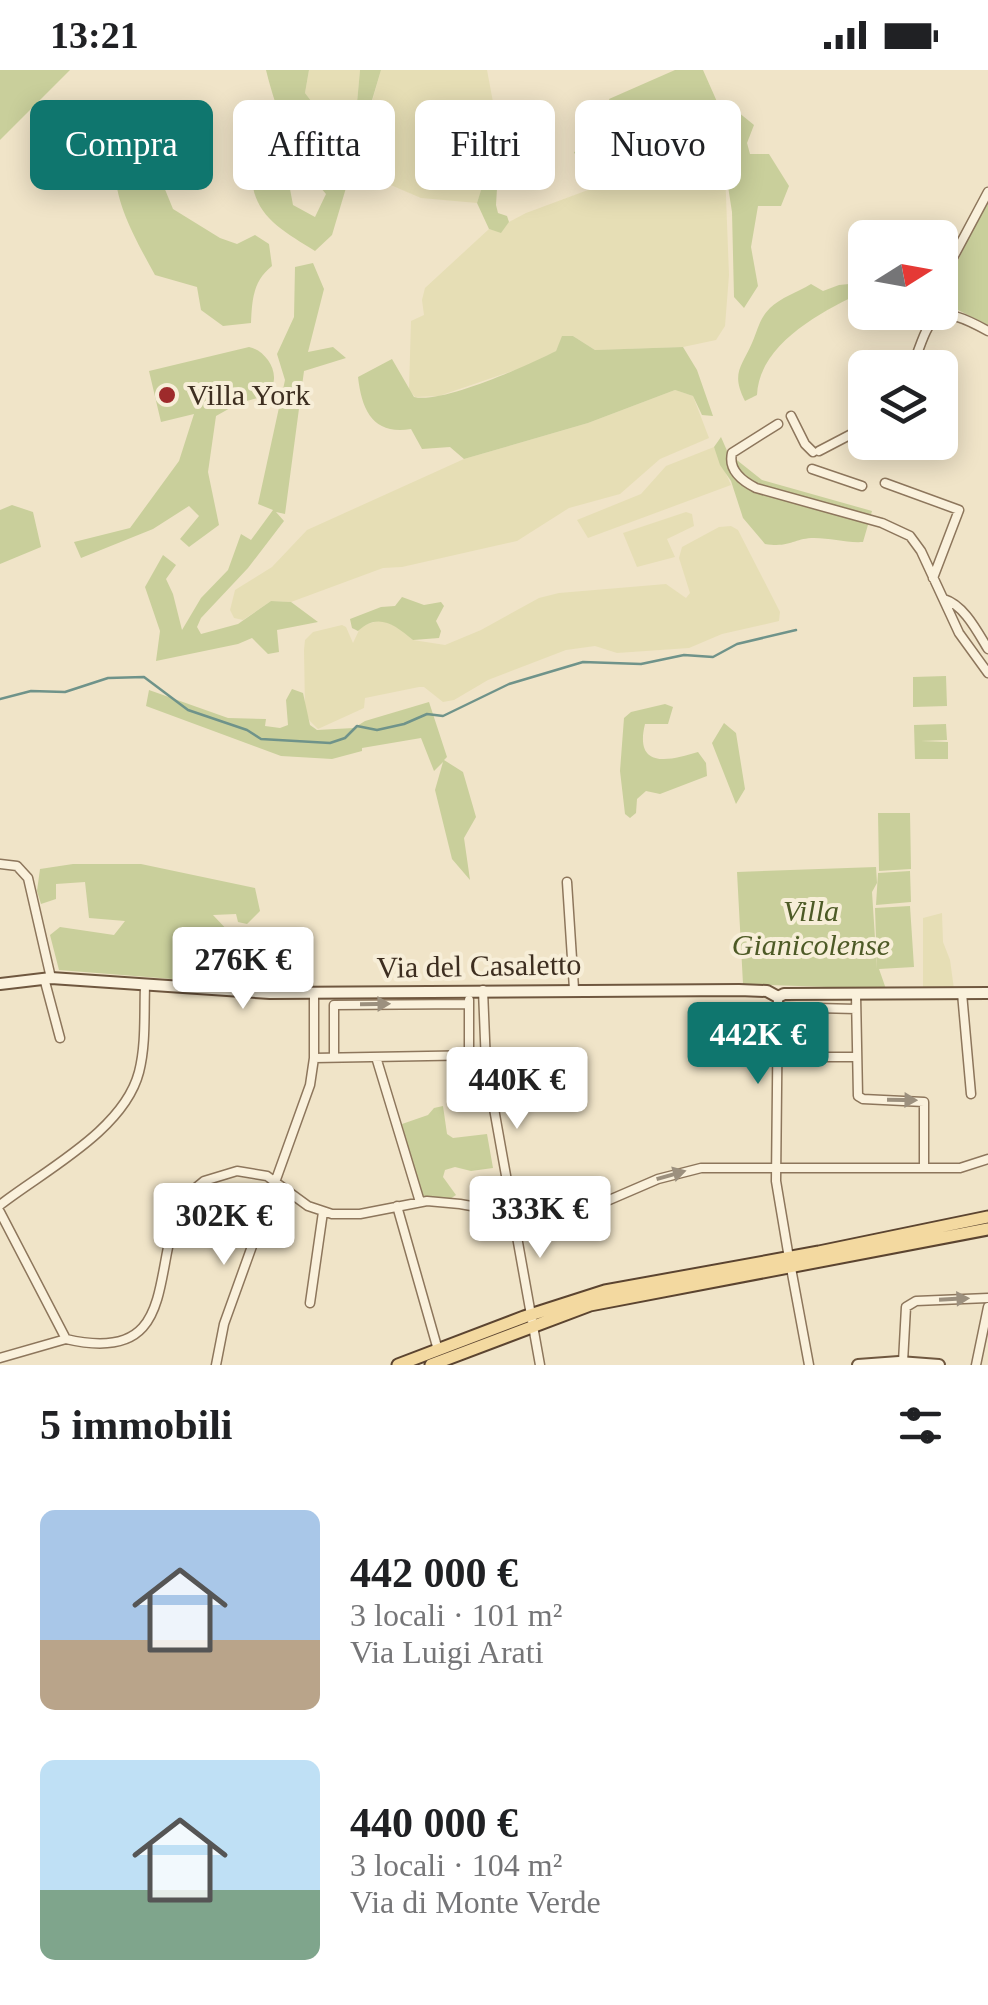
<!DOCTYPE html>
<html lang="it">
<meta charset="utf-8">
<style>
body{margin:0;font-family:Georgia,serif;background:#f2f2f2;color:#202124;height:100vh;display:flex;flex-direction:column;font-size:38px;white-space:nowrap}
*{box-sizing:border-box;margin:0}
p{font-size:32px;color:#757577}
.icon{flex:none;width:55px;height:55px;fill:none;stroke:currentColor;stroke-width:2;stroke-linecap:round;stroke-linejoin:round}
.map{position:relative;height:1295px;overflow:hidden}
.sheet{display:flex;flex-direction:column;background:#fff;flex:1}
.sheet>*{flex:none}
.banner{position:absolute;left:30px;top:30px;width:930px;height:90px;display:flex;gap:20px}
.needle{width:65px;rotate:79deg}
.buttons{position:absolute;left:848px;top:150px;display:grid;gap:20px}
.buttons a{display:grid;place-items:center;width:110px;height:110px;border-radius:15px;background:#fff;box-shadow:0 5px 25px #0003;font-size:50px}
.price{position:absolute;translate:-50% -85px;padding:0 22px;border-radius:10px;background:#fff;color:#222;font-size:32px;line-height:65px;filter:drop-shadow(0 2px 5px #0008)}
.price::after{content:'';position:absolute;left:50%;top:60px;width:30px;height:22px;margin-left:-15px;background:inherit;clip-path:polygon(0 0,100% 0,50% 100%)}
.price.selected{background:#0f766e;color:#fff}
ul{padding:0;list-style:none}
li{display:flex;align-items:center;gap:30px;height:250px;padding:0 40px}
li span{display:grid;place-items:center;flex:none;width:280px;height:200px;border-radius:15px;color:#555}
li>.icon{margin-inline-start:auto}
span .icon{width:120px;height:120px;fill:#fffc;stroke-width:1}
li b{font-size:42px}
h2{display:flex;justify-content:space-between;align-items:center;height:120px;padding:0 40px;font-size:42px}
.chip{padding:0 35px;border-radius:15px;background:#fff;box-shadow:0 5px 25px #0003;font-size:35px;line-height:90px}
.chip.selected{background:#0f766e;color:#fff}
.status{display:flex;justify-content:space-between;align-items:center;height:70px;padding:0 50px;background:#fff;direction:ltr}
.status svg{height:28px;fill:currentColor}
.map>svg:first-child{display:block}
.farmland{fill:#e6deb5}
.green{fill:#c9cf9b}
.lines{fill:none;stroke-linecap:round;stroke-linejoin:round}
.stream{stroke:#6f938a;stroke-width:2.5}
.street-casing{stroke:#8d765c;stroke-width:11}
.secondary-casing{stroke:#6f573f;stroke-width:14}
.primary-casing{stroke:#5b4430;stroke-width:15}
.street{stroke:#faf1dc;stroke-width:8}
.secondary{stroke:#faf1dc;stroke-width:10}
.primary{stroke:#f3d9a0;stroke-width:11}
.oneway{fill:#9c907e}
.poi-dot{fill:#9e2a2b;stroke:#f7eed8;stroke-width:4}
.labels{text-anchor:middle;stroke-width:8;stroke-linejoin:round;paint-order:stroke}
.poi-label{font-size:30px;fill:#3d2e20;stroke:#f7eed8;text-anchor:start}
.park-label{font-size:30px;font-style:italic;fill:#4d5a26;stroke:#f7eed8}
.street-label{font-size:30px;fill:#3d2e20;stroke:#f7eed8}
</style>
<div class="status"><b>13:21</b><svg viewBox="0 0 49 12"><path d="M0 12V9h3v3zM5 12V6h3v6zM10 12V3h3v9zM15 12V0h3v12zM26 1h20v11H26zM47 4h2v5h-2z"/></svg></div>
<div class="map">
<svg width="988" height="1295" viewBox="0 0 988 1295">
<rect width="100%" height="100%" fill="#f0e4c8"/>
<path class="farmland" d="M309,0H360L357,33L347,63L334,61L305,23Z
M381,0H487L493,32L486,105L477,133L421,128L379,110L351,106Z
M704,65L719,67L724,74L729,205L725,256L716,270L683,277L595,280L573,266H563L556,281L524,297L439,326L415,327L409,320L411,251L424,245L422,230L425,218L489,159L501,162L509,152L526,143L615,110Z
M675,320L693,326L709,368L660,389L620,424L569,438L517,471L402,497L383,498L291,532L271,531L243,550L234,548L230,540L235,520L272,497L307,460L464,389L588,353Z
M714,377L731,415L588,468L577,450L641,424L666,396Z
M686,442L692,444L694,456L667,469L675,487L637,497L623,463Z
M731,456L738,460L780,542L779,551L722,564L689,578L617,583L595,576L566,580L488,610L454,630L443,632L424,617H419L365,628L364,638L318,659L309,650L305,638L304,580L305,570L313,562L342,555L346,557L353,573L361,556L381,550L402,559L413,570L445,575L481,560L539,528L559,523L666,514L686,528L690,523L679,488L682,477L719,457Z
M942,843L943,872L950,890L954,919L923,918V848Z"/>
<path class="green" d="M0,0H70L0,70Z
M266,0H309L305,23L334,61L346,63L357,33L360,0H381L332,165L315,181C283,161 251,145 252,103H287L293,135L315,147L326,124C295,89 277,45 266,0Z
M675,0H703L722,43L632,83L609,29Z
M142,30L164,73V117L173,139L220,168L237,174L255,165L269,174L272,196C253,211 252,230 251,253L223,256L201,240L197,217L155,205C122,145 91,91 142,30Z
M492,39L498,42L501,52L496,135L498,143L507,146L509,152L501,163L489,159L477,133L486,104Z
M738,42L754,55L747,73L750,84H769L789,116L781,136H758L751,177L758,216L744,238L734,227L732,142L727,110L740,103L727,46Z
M621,63L633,90L586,109L574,82Z
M988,129V255L940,231V227Z
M313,193L324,219L308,282L333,277L346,288L304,301L285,444L276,442L284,451L248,498L201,548L197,557L201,564L238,554L271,531L291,532L318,552L277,560L279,582L268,584L252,568L238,574L156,591L160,561L145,517L163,485L176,495L166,509L173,524L182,560L201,528L228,500L241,464L251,470L273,440L258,434L285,310L277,284L294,247L295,197Z
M859,213L863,222C822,241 759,274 757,325L745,331C731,303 741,298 752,273C758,260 759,249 770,238C780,228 798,222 811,214L823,221L839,215Z
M562,266H573L595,280L683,277L697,300L713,346L702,345L693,326L675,320L588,353L464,389L450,377L422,379L411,359C374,365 362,342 358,307L392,289L414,327C443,334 528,295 556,281Z
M249,277C269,281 286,312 263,326C254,330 240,332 231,334L232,337L216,346L208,402L219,455L189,477L180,469L199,446L189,436L153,459L81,488L74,472L130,458L179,391L194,344L161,352L149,301Z
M721,367L728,383L762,410L872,441L863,472C846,473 831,468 814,468C794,468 791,478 765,474L743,448L731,411L720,395L714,377Z
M12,435L33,442L41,477L0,494V440Z
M402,527L424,535L441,532L444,536L436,551L441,561L439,568L413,570C395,555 378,542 358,561L352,558L350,549L381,537L395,536Z
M946,606L947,636L913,637V607Z
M292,619L303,623L310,655L317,660L354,658L365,651L429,632L447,687L444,690L463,702L476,747L464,768L470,810L452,789L435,720L443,692L434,701L421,668L362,678V681L332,689L281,686L146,636L149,620L228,648L266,649L265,656L280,658L288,655L286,630Z
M665,634L673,637L668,654H645C634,699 669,691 698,682L706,693L707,706L660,724L646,721L637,729L636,743L630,748L625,744L620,701L624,648L631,642Z
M724,653L736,663L745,719L736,734L712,673Z
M946,654L947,670L921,671L948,672V689H915L914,655Z
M878,743H910L911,799L879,801Z
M73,794H141L255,818L260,841L247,854L238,852L236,844L213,845L231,864L232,876L252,881L248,887L225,886L223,905L210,912L59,900L50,865L60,857L114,865L125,851L89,848L85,812L56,814V829L41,834L37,821L40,799Z
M876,797L877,813L872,822L877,899L875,838L910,836L914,897L879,899L886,919L743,914L737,802Z
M910,801L911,832L876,835L878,803Z
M443,1036L447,1064L453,1068L487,1064L493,1098L471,1101L455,1097L445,1100L443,1107L456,1125L450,1129L423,1127L420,1123L402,1054L428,1045L434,1038Z"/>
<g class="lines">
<path class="stream" d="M0,629L31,621L65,622L108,608L144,607L188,640L247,660L261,669L330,673L345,668L357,656L377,660L404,654L427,644L443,646L509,614L583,592L641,594L684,585L713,587L737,574L796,560"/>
<defs>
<path id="street" d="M940,212L988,122
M883,298L893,293L908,298
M912,298C931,245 932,230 988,261
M858,312L865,308
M791,346L805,374L813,382
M778,354L732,383C728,400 742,411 756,418L882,453L910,466L921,481L959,563L988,603
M819,381L865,357
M812,399L862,416
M885,413L959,440L933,508
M944,529C964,535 977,561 988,579
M0,794L17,796L28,808L51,908
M567,812L574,919
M44,908L60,968
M483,920L486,994L540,1295
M962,923L971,1024
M856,925L858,1026L863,1029L924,1032V1098
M778,927L776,1111L789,1188
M469,930V985
M777,937L856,939
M334,987V935L469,934
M376,987L420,1132
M777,987H857
M314,988L484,985
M486,994H547
M0,1135C45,1100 124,1060 139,1002C146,975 144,944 145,916
M397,1136L438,1280
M0,1142L66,1269
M791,1198L809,1295
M310,1233L323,1142
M66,1269C177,1295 152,1205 179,1137L187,1125L204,1111L237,1101L267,1106L308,1136L332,1144H360L427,1131L460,1134L544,1149L579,1143L658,1109L701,1098H960L988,1089
M0,1288L66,1269
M903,1292L906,1237L916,1231L988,1228
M216,1295L224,1254L310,1015L314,988V923
M976,1295L988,1237"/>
<path id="secondary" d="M0,914L51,908L270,923L739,920L767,921L778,927L784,924L988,923
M858,1295L899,1292L939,1295"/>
<path id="primary" d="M398,1295L524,1247L605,1221L819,1182L988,1147
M431,1295L590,1235L988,1159"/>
</defs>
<use href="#street" class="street-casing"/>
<use href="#secondary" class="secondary-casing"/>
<use href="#primary" class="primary-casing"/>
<use href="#street" class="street"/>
<use href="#secondary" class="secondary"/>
<use href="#primary" class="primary"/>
</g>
<defs><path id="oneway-solid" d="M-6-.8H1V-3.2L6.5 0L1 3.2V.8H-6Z" transform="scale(2.5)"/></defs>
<g class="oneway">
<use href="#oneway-solid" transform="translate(375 934) rotate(-1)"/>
<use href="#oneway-solid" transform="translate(902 1030) rotate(1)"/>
<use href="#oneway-solid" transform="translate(671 1105) rotate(-16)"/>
<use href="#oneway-solid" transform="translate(954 1229) rotate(-3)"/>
</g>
<circle class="poi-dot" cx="167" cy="325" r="10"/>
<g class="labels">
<g class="poi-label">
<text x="187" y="335">Villa York</text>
</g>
<g class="park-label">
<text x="811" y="851">Villa<tspan x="811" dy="34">Gianicolense</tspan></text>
</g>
<g class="street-label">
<text transform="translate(479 896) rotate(-1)" y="10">Via del Casaletto</text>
</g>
</g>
</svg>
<div class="buttons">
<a><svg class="needle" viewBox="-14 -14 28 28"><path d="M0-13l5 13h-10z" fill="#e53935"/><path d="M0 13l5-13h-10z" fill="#757577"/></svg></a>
<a><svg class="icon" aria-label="layers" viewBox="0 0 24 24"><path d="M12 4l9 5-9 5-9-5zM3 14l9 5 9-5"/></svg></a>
</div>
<b class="price" style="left:243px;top:942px">276K €</b>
<b class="price selected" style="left:758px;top:1017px">442K €</b>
<b class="price" style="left:517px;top:1062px">440K €</b>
<b class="price" style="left:540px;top:1191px">333K €</b>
<b class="price" style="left:224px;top:1198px">302K €</b>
<div class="banner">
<a class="chip selected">Compra</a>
<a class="chip">Affitta</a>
<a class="chip">Filtri</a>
<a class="chip">Nuovo</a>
</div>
</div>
<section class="sheet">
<h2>5 immobili<svg class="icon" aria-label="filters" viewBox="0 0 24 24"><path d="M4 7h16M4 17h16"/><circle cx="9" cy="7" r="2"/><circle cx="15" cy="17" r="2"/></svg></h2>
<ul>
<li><span style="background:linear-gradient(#a9c7e8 65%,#b9a48a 0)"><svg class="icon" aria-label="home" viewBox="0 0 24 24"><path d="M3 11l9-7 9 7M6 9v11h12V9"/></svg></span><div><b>442 000 €</b><p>3 locali · 101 m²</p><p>Via Luigi Arati</p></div></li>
<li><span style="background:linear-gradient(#bfe0f5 65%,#7fa58c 0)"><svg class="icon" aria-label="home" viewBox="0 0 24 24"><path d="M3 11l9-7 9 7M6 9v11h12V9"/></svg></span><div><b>440 000 €</b><p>3 locali · 104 m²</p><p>Via di Monte Verde</p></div></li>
</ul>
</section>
